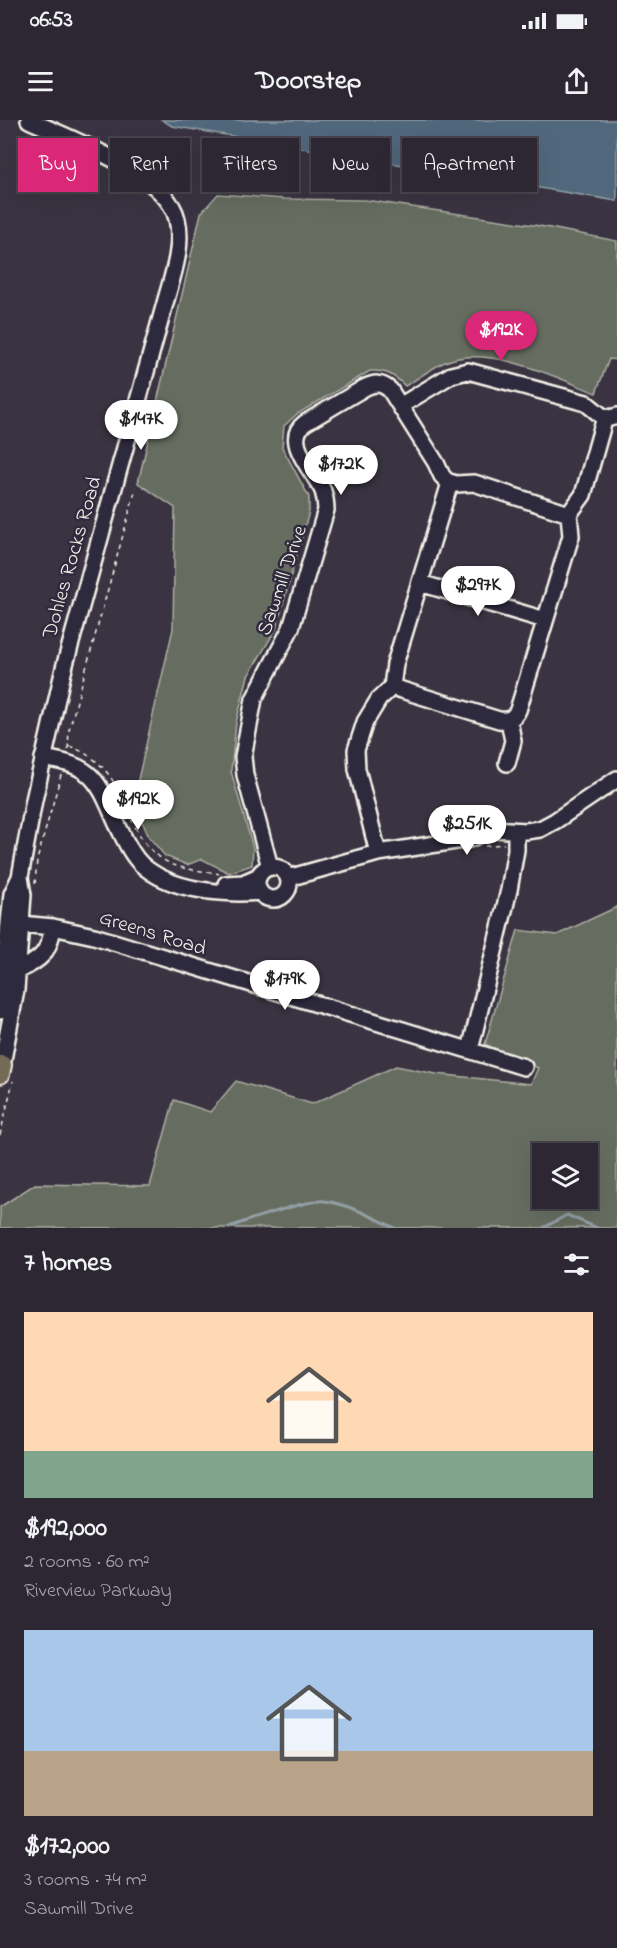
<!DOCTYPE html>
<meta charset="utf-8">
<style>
body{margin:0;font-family:"Indie Flower",sans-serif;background:#342f3a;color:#f1f3f6;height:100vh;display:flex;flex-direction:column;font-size:22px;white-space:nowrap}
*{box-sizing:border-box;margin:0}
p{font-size:20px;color:#a6a5ac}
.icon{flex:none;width:33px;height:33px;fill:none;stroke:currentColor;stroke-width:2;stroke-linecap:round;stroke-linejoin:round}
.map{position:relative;height:1108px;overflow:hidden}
.details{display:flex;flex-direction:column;background:#2c2732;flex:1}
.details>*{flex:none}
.banner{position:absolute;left:18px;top:18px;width:582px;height:54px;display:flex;gap:12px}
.tools{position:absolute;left:532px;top:1023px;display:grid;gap:12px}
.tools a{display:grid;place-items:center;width:66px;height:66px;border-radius:0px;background:#2c2732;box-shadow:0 6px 24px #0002,0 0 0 2px #48444d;font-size:30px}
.price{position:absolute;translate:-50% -51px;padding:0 14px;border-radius:21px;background:#fff;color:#222;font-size:20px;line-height:39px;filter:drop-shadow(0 2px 3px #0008)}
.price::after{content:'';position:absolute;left:50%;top:36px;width:18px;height:14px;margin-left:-9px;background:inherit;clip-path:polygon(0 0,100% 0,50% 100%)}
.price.on{background:#db2777;color:#fff}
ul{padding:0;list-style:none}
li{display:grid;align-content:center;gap:12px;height:318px;padding:0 24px}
li span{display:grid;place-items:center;height:186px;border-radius:0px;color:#555}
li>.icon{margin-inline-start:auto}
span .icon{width:108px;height:108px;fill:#fffc;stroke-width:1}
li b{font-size:26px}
h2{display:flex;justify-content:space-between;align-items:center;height:72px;padding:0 24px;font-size:26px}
.chip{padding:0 21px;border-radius:0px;background:#2c2732;box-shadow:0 6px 24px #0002,0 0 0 2px #48444d;font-size:21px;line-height:54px}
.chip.on{background:#db2777;color:#fff}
.status{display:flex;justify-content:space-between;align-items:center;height:42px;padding:0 30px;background:#2c2732;direction:ltr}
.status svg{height:16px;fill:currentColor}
header{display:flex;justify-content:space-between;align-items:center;height:78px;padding:0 24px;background:#2c2732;font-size:27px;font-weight:700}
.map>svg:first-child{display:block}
.green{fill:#666d60;stroke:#adafa4;stroke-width:1.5;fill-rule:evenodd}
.water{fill:#51687c;stroke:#929fa7;stroke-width:1.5}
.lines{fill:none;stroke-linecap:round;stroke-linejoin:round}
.stream{stroke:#929fa7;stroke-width:3}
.minor-casing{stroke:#f4f1e8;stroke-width:20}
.major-casing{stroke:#f4f1e8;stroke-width:22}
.path{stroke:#f4f1e8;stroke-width:1.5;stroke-dasharray:4.5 4.5;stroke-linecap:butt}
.minor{stroke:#2f2a3d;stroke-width:15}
.major{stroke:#746b55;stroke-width:18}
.labels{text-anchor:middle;stroke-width:5;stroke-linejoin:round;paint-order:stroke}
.street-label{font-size:21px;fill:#f4f1e8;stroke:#2f2a3d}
</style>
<div class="status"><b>06:53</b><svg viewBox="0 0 49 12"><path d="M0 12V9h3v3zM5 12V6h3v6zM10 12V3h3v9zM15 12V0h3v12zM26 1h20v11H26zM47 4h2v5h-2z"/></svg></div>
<header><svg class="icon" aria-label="menu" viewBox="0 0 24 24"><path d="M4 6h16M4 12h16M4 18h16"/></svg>Doorstep<svg class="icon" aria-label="share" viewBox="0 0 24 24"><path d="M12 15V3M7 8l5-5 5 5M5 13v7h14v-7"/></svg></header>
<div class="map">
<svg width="617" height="1108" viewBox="0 0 617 1108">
<rect width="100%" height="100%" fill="#3a3442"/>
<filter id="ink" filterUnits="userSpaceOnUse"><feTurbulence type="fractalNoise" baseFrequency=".0167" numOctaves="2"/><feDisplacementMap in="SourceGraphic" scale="12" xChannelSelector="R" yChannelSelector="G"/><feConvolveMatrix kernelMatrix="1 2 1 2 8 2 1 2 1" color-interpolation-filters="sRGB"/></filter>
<g filter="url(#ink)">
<path class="green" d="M218,74L285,79L365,80L540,106L617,121V240L609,239L596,273C555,257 488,224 445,242C431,248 418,259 405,266C394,255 386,250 370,251L297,294L284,306L282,327L309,377V392L276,509L248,556L236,603L231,651L253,728L252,745L229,753L202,739L187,745L165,736L149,717L133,681L173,509L175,388L138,363L201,93Z
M617,787V1108H0V1087L35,1064L150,1066L174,980L210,992L236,961L312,984L396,946L436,954L531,964L538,948L485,924L518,810L557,815ZM543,1034H588V1078H543Z"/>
<path class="water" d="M162,0H617V81L172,6Z"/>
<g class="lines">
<path class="stream" d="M229,1108C243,1101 311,1079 325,1081C350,1085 373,1097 395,1108
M543,1108L567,1095L597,1108"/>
<defs>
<path id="minor" d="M400,286L451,255L468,251L586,283L602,296L610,298L617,296
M420,463L545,500
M392,567L499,600C508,601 514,599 518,590L571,416L569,394L583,375L605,297
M43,638C59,641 74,643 87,653C102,665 109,687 117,704C124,718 130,733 141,744C170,771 222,775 260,772
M507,643L513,621L509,600
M378,733L357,649L356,630L365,602L379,579L392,567L395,544L450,363
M270,747L245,655L243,637L254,579L291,508L326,390C326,384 325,377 323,371C315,352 281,321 305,303L364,268C374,263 381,262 390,270L436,343L442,356L447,361L456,364L474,363L569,394
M257 763a16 16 0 1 1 32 0a16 16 0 1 1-32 0Z
M288,758L378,733L469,719L492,709L526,711L540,709L555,701L617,659
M226,764L243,763L259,756
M9,803L53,807L94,816L524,947
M17,851C41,840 49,833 53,807
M0,891L12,774L20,757L34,680L64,548L167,176C174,152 183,124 177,99C167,54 70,19 29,0
M470,930L509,770L516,730V711
M2,945L16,870L23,775L20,757"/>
<path id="major" d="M0,945H2L0,954"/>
</defs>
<use href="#minor" class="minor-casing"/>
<use href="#major" class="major-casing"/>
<path class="path" d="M69,626C135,649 117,716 169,743C185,751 203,750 219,754
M68,629L69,610L136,368
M485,726L504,724
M35,764L37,740L61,655
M263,785C280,790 289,782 299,769
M0,1015L13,961"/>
<use href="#minor" class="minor"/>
<use href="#major" class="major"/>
</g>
</g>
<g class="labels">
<g class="street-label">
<text transform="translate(71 437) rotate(-74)" y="7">Dohles Rocks Road</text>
<text transform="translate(281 460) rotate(-71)" y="7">Sawmill Drive</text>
<text transform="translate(153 812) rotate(17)" y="7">Greens Road</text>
</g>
</g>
</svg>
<div class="tools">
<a><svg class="icon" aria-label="layers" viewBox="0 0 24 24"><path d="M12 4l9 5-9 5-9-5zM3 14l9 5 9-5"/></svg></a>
</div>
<b class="price on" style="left:501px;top:242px">$192K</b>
<b class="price" style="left:141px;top:331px">$147K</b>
<b class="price" style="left:341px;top:376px">$172K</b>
<b class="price" style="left:478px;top:497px">$297K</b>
<b class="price" style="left:138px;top:711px">$192K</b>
<b class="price" style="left:467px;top:736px">$251K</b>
<b class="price" style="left:285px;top:891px">$179K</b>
<div class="banner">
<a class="chip on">Buy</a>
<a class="chip">Rent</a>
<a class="chip">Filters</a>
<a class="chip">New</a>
<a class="chip">Apartment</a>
</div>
</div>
<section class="details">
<h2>7 homes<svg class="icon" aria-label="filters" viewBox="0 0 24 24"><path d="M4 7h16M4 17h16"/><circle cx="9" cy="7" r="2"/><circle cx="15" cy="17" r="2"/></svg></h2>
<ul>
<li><span style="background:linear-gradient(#ffd9b3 75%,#7fa58c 0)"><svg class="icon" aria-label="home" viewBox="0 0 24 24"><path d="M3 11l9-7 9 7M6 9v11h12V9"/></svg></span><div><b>$192,000</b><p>2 rooms · 60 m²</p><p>Riverview Parkway</p></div></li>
<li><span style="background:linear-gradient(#a9c7e8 65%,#b9a48a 0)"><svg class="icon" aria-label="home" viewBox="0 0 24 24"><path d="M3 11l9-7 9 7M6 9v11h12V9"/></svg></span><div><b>$172,000</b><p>3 rooms · 74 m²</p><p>Sawmill Drive</p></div></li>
</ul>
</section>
